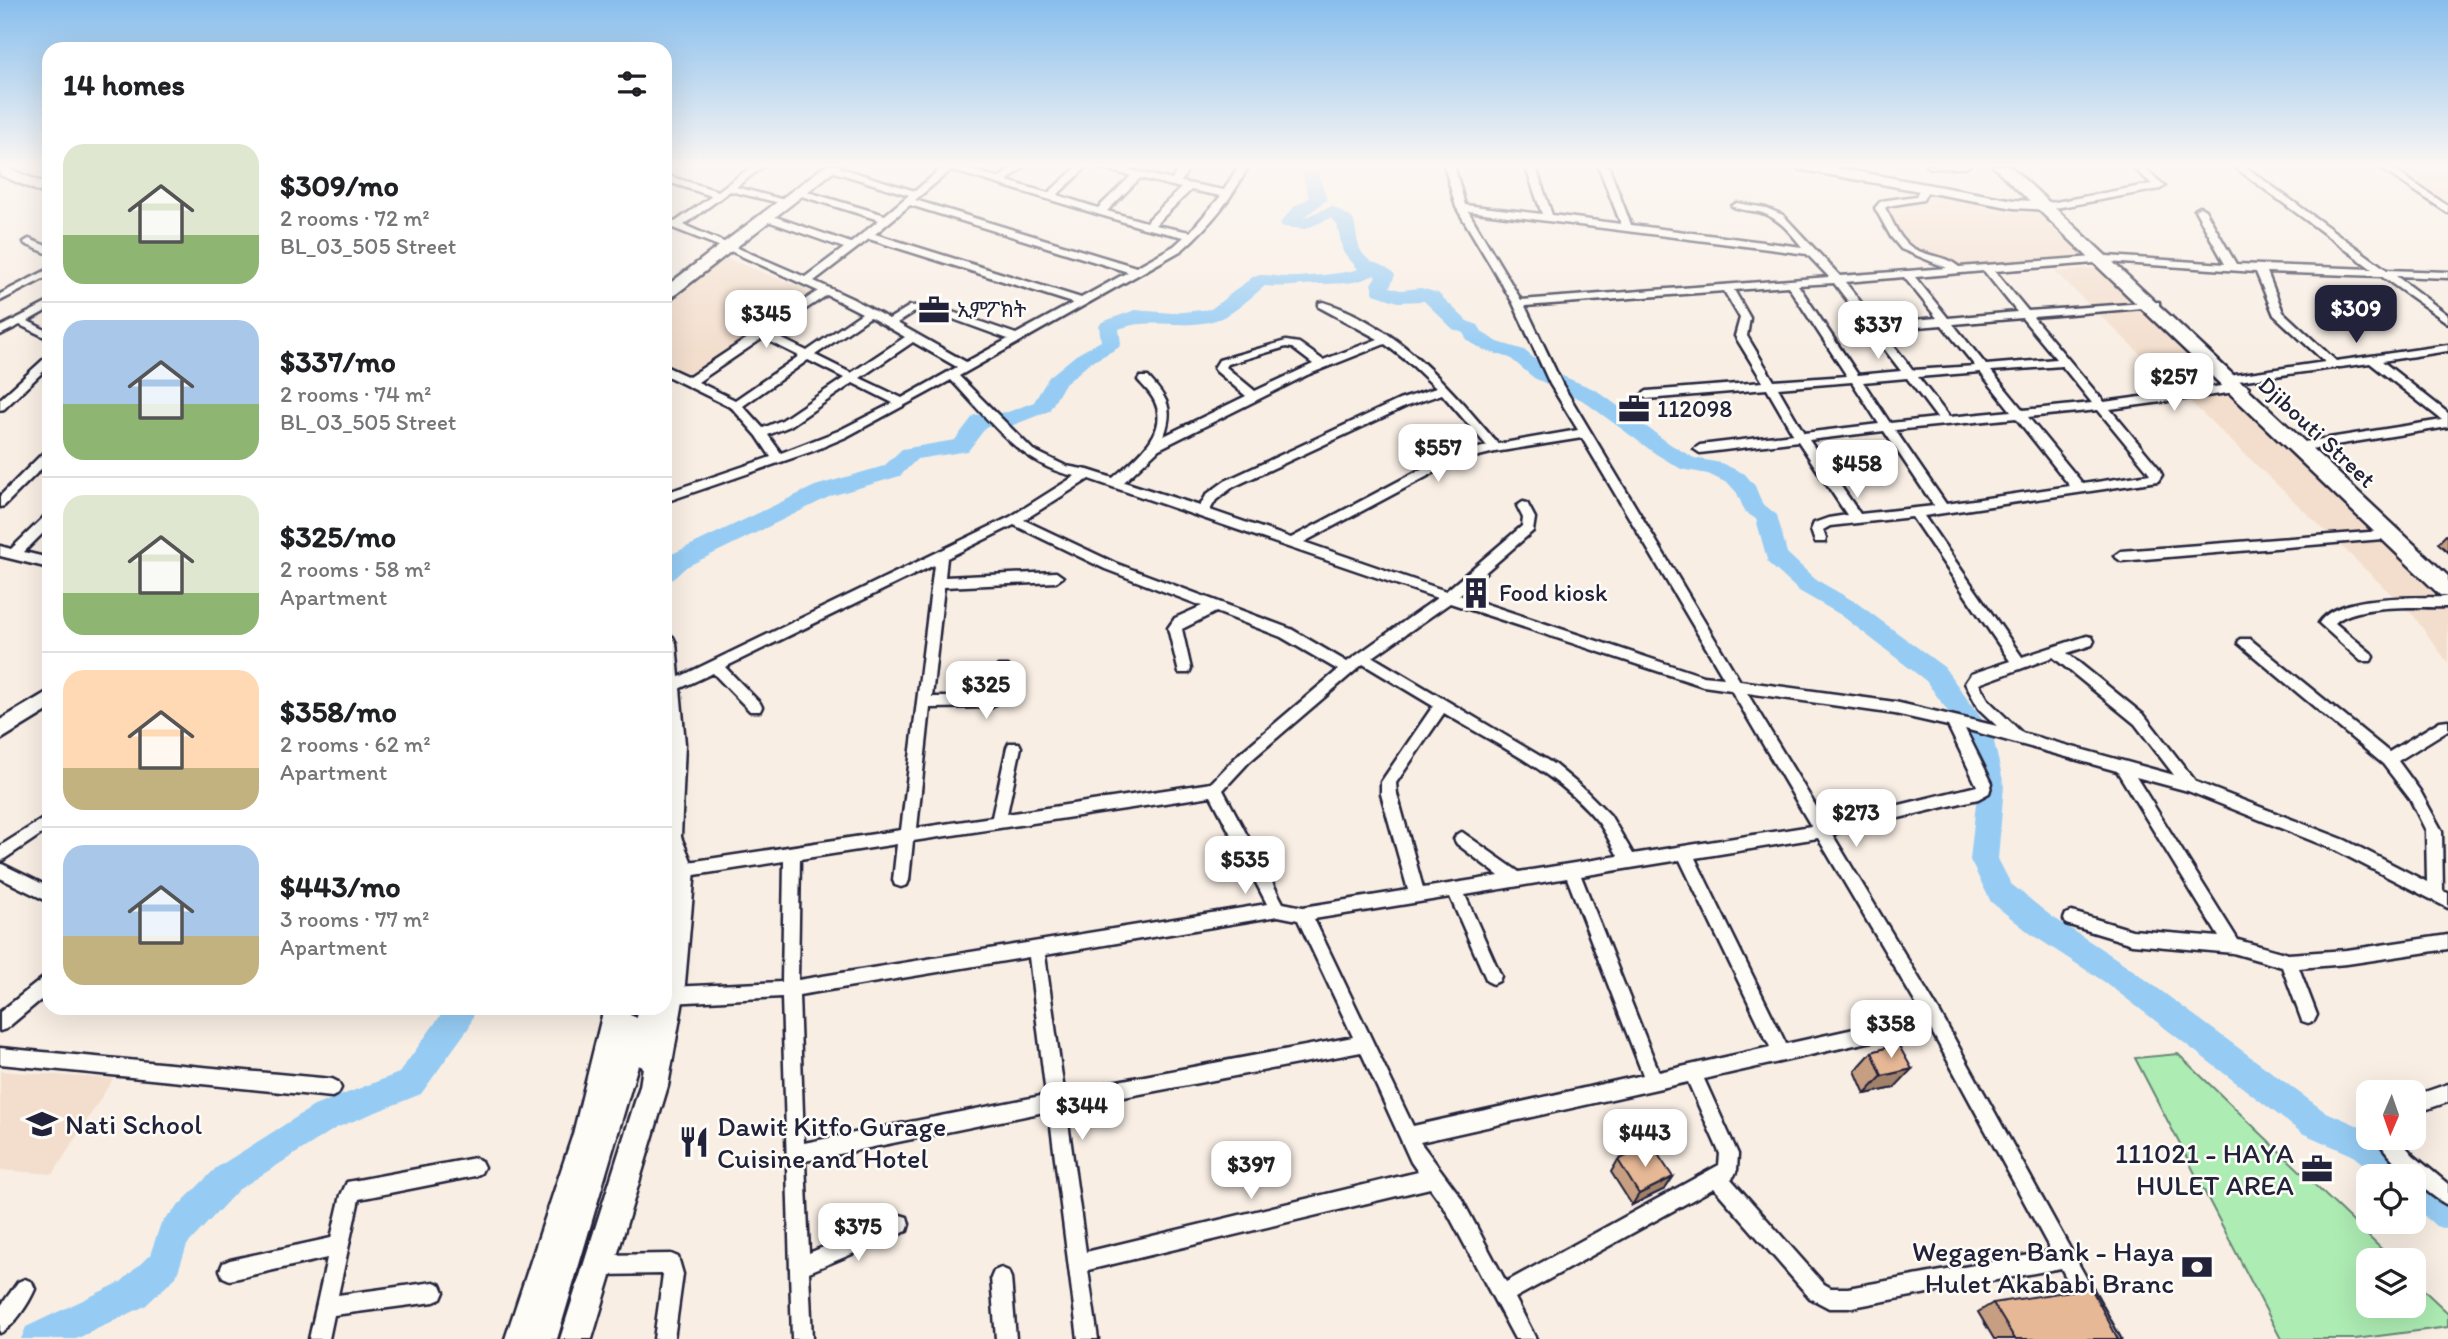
<!DOCTYPE html>
<meta charset="utf-8">
<style>
body{margin:0;font-family:Itim,"Noto Sans Ethiopic",sans-serif;background:#f2f2f2;color:#202124;height:100vh;display:flex;flex-direction:column;font-size:26px;white-space:nowrap}
*{box-sizing:border-box;margin:0}
p{font-size:23px;color:#757577}
.icon{flex:none;width:38px;height:38px;fill:none;stroke:currentColor;stroke-width:2;stroke-linecap:round;stroke-linejoin:round}
.map{position:relative;flex:1;overflow:hidden}
.sheet{position:absolute;left:42px;top:42px;width:630px;height:973px;display:flex;flex-direction:column;background:#fff;border-radius:21px;box-shadow:0 7px 28px #0002}
.sheet>*{flex:none}
.needle{width:46px;rotate:182deg}
.controls{position:absolute;left:2356px;top:1080px;display:grid;gap:14px}
.controls a{display:grid;place-items:center;width:70px;height:70px;border-radius:14px;background:#fff;box-shadow:0 7px 28px #0002;font-size:35px}
.price{position:absolute;translate:-50% -60px;padding:0 16px;border-radius:14px;background:#fff;color:#222;font-size:23px;line-height:46px;filter:drop-shadow(0 2px 4px #0008)}
.price::after{content:'';position:absolute;left:50%;top:42px;width:21px;height:16px;margin-left:-10px;background:inherit;clip-path:polygon(0 0,100% 0,50% 100%)}
.price.current{background:#22223b;color:#fff}
ul{padding:0;list-style:none}
li{display:flex;align-items:center;gap:21px;height:175px;padding:0 21px}
li+li{border-top:2px solid #e0e0e0}
li span{display:grid;place-items:center;flex:none;width:196px;height:140px;border-radius:21px;color:#555}
li>.icon{margin-inline-start:auto}
span .icon{width:84px;height:84px;fill:#fffc;stroke-width:1}
li b{font-size:30px}
h2{display:flex;justify-content:space-between;align-items:center;height:84px;padding:0 21px;font-size:30px}
.map>svg:first-child{display:block}
.built{fill:#f3decd}
.green{fill:#adecb3;stroke:#688777;stroke-width:2}
.lines{fill:none;stroke-linecap:round;stroke-linejoin:round}
.river{fill:#96ccf4;fill-rule:evenodd}
.street-casing{stroke:#22223b;stroke-width:5}
.secondary-casing{stroke:#22223b;stroke-width:5}
.primary-casing{stroke:#22223b;stroke-width:5}
.street{fill:#fdfcf7;fill-rule:evenodd}
.secondary{fill:#fdfcf7;fill-rule:evenodd}
.primary{fill:#fdfcf7;fill-rule:evenodd}
.wall{fill:#c69e81;stroke:#22223b;stroke-width:2}
.shaded-wall{fill:#a18169;stroke:#22223b;stroke-width:2}
.building{fill:#e6b896;stroke:#22223b;stroke-width:2}
.labels{text-anchor:middle;stroke-width:5;stroke-linejoin:round;paint-order:stroke}
.far-poi-label{font-size:21px;fill:#22223b;stroke:#fdfcf7;text-anchor:start}
.poi-label{font-size:24px;fill:#22223b;stroke:#fdfcf7;text-anchor:start}
.street-label{font-size:24px;fill:#22223b;stroke:#fdfcf7}
.near-poi-label{font-size:28px;fill:#22223b;stroke:#fdfcf7;text-anchor:start}
</style>
<div class="map">
<svg width="2448" height="1339" viewBox="0 0 2448 1339">
<rect width="100%" height="100%" fill="#f8eee4"/>
<filter id="ink" filterUnits="userSpaceOnUse"><feTurbulence type="fractalNoise" baseFrequency=".0143" numOctaves="2"/><feDisplacementMap in="SourceGraphic" scale="14" xChannelSelector="R" yChannelSelector="G"/><feConvolveMatrix kernelMatrix="1 2 1 2 8 2 1 2 1" color-interpolation-filters="sRGB"/></filter>
<g filter="url(#ink)">
<path class="built" d="M2389,165H2448V205Z
M1928,192L2045,211L2091,258L1957,267L1945,258L1910,248L1896,230L1885,207L1922,200Z
M727,259L815,292L687,375L665,364V302Z
M2101,267L2448,599V663L2413,615L2055,272Z
M0,1071L113,1079L53,1174L0,1170Z"/>
<path class="green" d="M2178,1054L2393,1260H2368V1306H2413V1280L2448,1313V1327L2355,1339H2281L2135,1058Z"/>
<g class="lines">
<path class="river" d="M1303,165H1319L1317,169L1327,200L1303,218L1332,206L1352,218C1358,229 1355,245 1364,255C1372,266 1385,262 1395,275L1390,287L1400,290L1421,288L1438,293L1467,321L1478,325L1483,333L1498,342L1524,350L1548,370L1596,390L1670,444L1694,458L1721,463L1745,474L1755,486L1762,503L1777,515L1787,553L1815,579L1857,603L1944,667L1992,733L2004,785L1998,859L2011,884L2051,916L2126,965L2324,1111L2368,1130V1138H2380L2414,1165L2416,1169L2424,1173L2448,1193V1230L2436,1226L2413,1206V1176H2378L2352,1155L2302,1133L2106,983L2031,934L1991,902L1970,860L1978,785L1971,743L1926,681L1841,615L1799,591L1768,563L1756,519L1745,512L1737,493L1729,484L1708,474L1681,469L1656,454L1582,400L1534,378L1510,358L1484,350L1468,341L1463,333L1453,329L1424,301L1398,302L1374,294L1371,284L1376,276L1374,275C1356,284 1345,283 1326,284C1304,284 1287,288 1265,286C1252,296 1236,312 1221,318C1188,332 1151,316 1119,329L1121,344L1118,348L1090,363L1064,385L1049,411L1011,426H987L968,451L917,459L900,476L831,496L686,567L673,579L665,581V560L670,555L815,486L884,466L902,449L955,440L974,415L1008,412L1034,402L1049,377L1076,355L1101,341L1099,326L1102,322L1135,310L1173,313L1211,309L1254,276C1265,273 1276,277 1287,277C1297,278 1351,273 1358,269L1343,252L1337,224L1331,218L1305,229L1283,227L1280,223L1295,206L1309,198L1301,169Z
M446,1008H476L469,1027L421,1094L336,1128L238,1190L187,1245L176,1277L145,1306L76,1339H21L26,1327L121,1282L150,1255L161,1223L216,1168L314,1106L399,1073Z"/>
<defs>
<path id="street" d="M754,165H765L736,187L788,201V205L730,191L684,225L805,277L844,248L762,219V215H770L851,243L879,220L795,194V190H801L885,215L909,195L828,170V166H834L915,191L943,167L940,165H954L999,178L1015,165H1026L1007,181L1048,193L1079,165H1089L1057,195L1098,208L1131,176L1096,167L1094,165H1109L1172,180L1180,165H1190L1181,182L1224,190L1239,165H1249C1233,198 1209,226 1182,250L959,376L1033,450L1066,466L1088,470L1113,478C1133,460 1170,434 1155,402C1151,393 1144,387 1138,380L1140,377H1148C1168,399 1174,408 1164,436L1246,396L1216,371L1214,368L1219,360L1286,341L1299,343L1323,360L1378,339L1319,307V303L1323,302C1397,324 1449,387 1498,444L1578,430L1550,384L1513,303L1456,207L1444,165H1454L1465,205L1542,214L1525,165H1535L1552,215L1621,224L1598,165H1608L1631,225L1802,247C1790,232 1778,217 1759,212C1750,210 1740,211 1732,206L1737,203L1766,208L1783,215L1840,276L1947,268L1901,249L1891,237L1875,208L1881,201L1916,196L1921,186L1924,185L1929,188L1923,200L1888,206L1885,208C1893,221 1898,238 1911,247C1926,257 1945,255 1959,267L2107,256L2225,264L2195,210L2200,207L2205,210L2236,264L2372,269L2232,165H2243L2387,270L2448,272V278L2396,276L2448,315V323L2381,276L2267,272L2283,312L2336,361L2448,345V351L2382,361L2448,413V427L2304,450L2300,449L2298,446L2304,442L2442,420L2370,363L2231,382L2229,379L2235,375L2325,362L2274,315L2256,272L2107,262L1995,271L2028,311L2159,302V306L2155,307L2033,317L2104,402L2243,383L2249,387L2243,391L2110,409L2158,467L2162,475L2158,481L1924,516L2022,657L2087,636L2092,637L2094,641L2092,645L2067,653L2145,716L2196,782L2345,840L2427,882L2426,831L2410,799L2383,764L2238,643L2240,639H2250L2389,752L2440,721L2448,720V730L2398,761L2420,791L2442,831L2443,891L2448,893V908L2335,850L2188,791L2136,777L2238,940L2288,954L2347,950L2448,935V949L2347,964L2299,968L2317,1015L2314,1021L2308,1023L2302,1021L2282,967L2233,953L2132,944L2066,924L2064,919L2066,914L2072,912L2132,930L2219,937L2117,771L1965,729L1992,783L1989,793L1978,799L1832,834L1940,1013L2120,1339H2099L2061,1268L1848,1308H1829L1810,1298L1714,1188L1515,1298L1536,1339H1515L1446,1210L1430,1188L1088,1270L1098,1339H1078L1049,1111L805,1161L809,1253L900,1215L907,1217L909,1224L907,1231L809,1272L812,1339H792L782,997L670,1003L665,1001V989L670,987L782,982L784,861L682,877L676,875L674,870L676,865L682,863L901,830L934,565L725,667L760,703L762,707L760,711H750L713,673L670,693L665,692V684L1010,517L1075,476C1022,467 987,417 951,380L846,437L813,451L665,502V493L771,457L757,436L732,408L665,375V366L689,377L818,291L726,249L665,225V218L675,222L712,196L665,181V175L718,191ZM951,170L1144,228L1184,237L1174,246L1136,267L915,200ZM1140,178L1181,188L1146,222L1107,211ZM1191,190L1221,196L1190,232L1155,225ZM910,205L1128,272L1081,298L875,234ZM1468,211L1807,254L1829,277L1521,300ZM869,239L1073,303L1016,334L932,305L910,306L889,319L853,299L814,281ZM1984,271L2017,312L1948,318L1915,277ZM1904,277L1937,318L1877,323L1845,282ZM1834,283L1901,371L1858,375L1798,285ZM1788,286L1847,376L1774,381L1747,336L1750,318L1734,290ZM1724,291L1740,318L1735,336L1763,382L1647,391L1641,395L1647,399L1767,389L1793,434L1700,445L1694,449L1700,453L1798,441L1847,515L1828,518L1814,523L1811,530L1815,542H1825L1826,539L1823,530L1830,526L1912,517L2010,661L1971,674L1965,683L1979,709L1997,726L1895,702L1740,681L1562,384L1525,306ZM827,295L862,313L807,351L770,333ZM916,311H931L1008,339L966,362L897,323ZM870,317L905,337L851,373L815,355ZM2022,318L2056,359L1986,365L1953,324ZM1942,325L1975,366L1913,370L1881,330ZM763,338L799,356L735,400L698,382ZM913,342L957,367L902,398L860,378ZM1385,344L1413,366L1436,388L1399,400L1225,481L1207,494L1200,506L1124,482L1159,449L1307,375ZM1286,347L1292,348L1313,364L1255,391L1226,367L1228,364ZM808,360L844,378L782,420L763,428L743,406ZM2062,366L2092,403L2023,410L1991,371ZM1980,372L2011,411L1949,417L1918,377ZM1907,378L1937,418L1890,423L1863,382ZM1852,382L1879,424L1804,433L1778,388ZM853,383L893,403L838,431L781,453L768,435L790,426ZM1442,394L1487,446L1446,456L1291,538L1210,510L1216,500L1233,487L1407,406ZM2098,410L2148,471L2150,474L2083,484L2028,417ZM2016,418L2070,486L1946,504L1895,430ZM1884,431L1934,506L1860,514L1809,440ZM1582,438L1724,678L1703,676L1459,595L1533,531L1535,518L1527,503L1523,502L1517,506L1523,518L1522,526L1446,591L1304,542L1454,462L1495,452ZM1089,479L1437,598L1347,662L1291,629L1115,563L1024,520ZM1014,525L1105,569L1202,606L1175,618L1168,628L1179,673H1189L1191,669L1182,629L1216,612L1281,637L1338,670L1239,754L1211,783L1007,814L1021,747L1019,743H1009L1007,747L992,817L917,828L930,708L992,707L1000,700L1010,670L1008,666H998L985,697H932L944,587L1056,582L1063,577L1056,572L945,577L947,558ZM1450,603L1703,686L1731,690L1811,826L1633,854L1610,815L1585,790L1555,765L1373,657ZM2053,657L2135,724L2174,775L2022,733L1989,701L1979,684ZM1363,664L1433,706L1381,782V794L1408,890L1303,907L1283,903L1223,790L1249,762ZM1747,693L1895,714L1948,726L1977,786L1826,823ZM1444,713C1497,745 1559,773 1599,823C1606,833 1612,846 1618,856L1519,872L1462,832L1457,834L1454,839L1457,844L1499,876L1423,888L1397,794L1396,783ZM1211,796L1267,904L798,980L800,859L897,844L893,880L895,885L901,887L907,885L909,880L913,841ZM1818,838L1922,1014L1786,1044L1695,858ZM1680,860L1770,1047L1659,1072L1581,876ZM1567,878L1643,1075L1413,1126L1314,919L1450,897L1487,981L1493,984L1499,981L1501,976L1465,895ZM1278,916L1298,920L1353,1037L1064,1091L1045,955ZM1029,957L1046,1095L804,1143L799,995ZM1930,1028L2051,1251L1848,1288H1831L1824,1284L1731,1179L1734,1176L1737,1170L1738,1154L1704,1079ZM1361,1052L1411,1162L1418,1172L1086,1252L1066,1108ZM1688,1082L1720,1154L1719,1165L1506,1282L1460,1196L1420,1142Z
M1926,165H1970L1965,168H1931Z
M2130,165H2140L2165,186L2160,189L2050,209L2045,206L2050,203L2152,184Z
M2376,165H2387L2448,206V213Z
M29,239L49,247V254L25,244L24,242Z
M49,269V276L0,301V294Z
M49,302V309L28,321L49,332V339L20,325L0,335V327Z
M49,357V366L4,409L0,410V399L45,358Z
M49,450V461L4,506L0,507V496L45,451Z
M49,515V527L24,552L49,558V568L0,556V546L11,549L45,516Z
M2395,530L2401,534L2395,538L2121,561L2114,556L2121,551Z
M2448,597V607C2419,608 2356,603 2335,623L2371,653L2373,657L2371,661H2361L2319,623C2339,593 2415,598 2448,597Z
M49,815V829L0,862V846Z
M0,863L49,887V902L0,878Z
M49,975V993L6,1029L0,1031V1012L43,978Z
M0,1048L332,1079L338,1082L341,1088L338,1094L332,1097L0,1064Z
M2448,1084V1102L2413,1114V1096Z
M2377,1138H2398L2413,1155L2448,1184V1205C2431,1198 2384,1155 2377,1138Z
M475,1158L481,1161L484,1167L481,1173L475,1176L359,1199L338,1295L434,1282L441,1285L444,1292L441,1299L434,1302L334,1315L329,1339H309L327,1258L230,1280L223,1277L220,1270L223,1263L230,1260L331,1238L341,1195L347,1182Z
M671,1254L678,1257L683,1274L674,1339H654L663,1274L600,1275L593,1272L590,1265L593,1258L600,1255Z
M1001,1268L1008,1271L1011,1278L1016,1339H996L991,1278L994,1271Z
M25,1279L32,1282L35,1289C29,1303 14,1327 0,1333V1307L18,1282Z"/>
<path id="secondary" d="M826,165H842L671,298L665,300V287Z
M1791,165H1820L2014,200L2050,202L2057,206L2050,210L2014,208L1798,169Z
M49,691V710L0,740V720Z"/>
<path id="primary" d="M0,165L49,185V196L0,175Z
M1992,165H2009L2448,576V597L2440,595Z
M665,635L673,637L676,643L685,744L681,837L695,870L684,995L668,1086L592,1339H560L640,1086L643,1067L638,1065L557,1339H505L573,1134L604,1008H632L630,1015L637,1018L638,1008H665V911L669,870L665,862Z"/>
</defs>
<use href="#street" class="street-casing"/>
<use href="#secondary" class="secondary-casing"/>
<use href="#primary" class="primary-casing"/>
<use href="#street" class="street"/>
<use href="#secondary" class="secondary"/>
<use href="#primary" class="primary"/>
</g>
<path class="wall" d="M2446,535H2448V552L2438,543Z
M1872,1052L1894,1088L1865,1094L1855,1071Z
M1618,1160L1673,1177L1665,1189L1632,1205L1611,1172Z
M1993,1303L2118,1339H1994L1978,1312Z"/>
<path class="shaded-wall" d="M1912,1069L1894,1088L1865,1094L1882,1076Z
M1673,1177L1665,1189L1632,1205L1639,1194Z"/>
<path class="building" d="M1898,1044L1912,1069L1882,1076L1872,1052Z
M1651,1144L1673,1177L1639,1194L1618,1160Z
M2091,1288L2118,1339H2015L1993,1303Z"/>
</g>
<linearGradient id="sky" x2="0" y2="1"><stop stop-color="#87beed"/><stop offset="0.47" stop-color="#fcf7f3"/><stop offset="1" stop-color="#fcf7f3" stop-opacity="0"/></linearGradient>
<rect width="2448" height="352" fill="url(#sky)"/>
<defs>
<symbol id="office-bare" viewBox="-9 -9 18 18"><path d="M-6-3h4V-5.5h4V-3h4V5H-6ZM-1-4.5V-3h2v-1.5ZM-6 0V1H6V0Z" fill="#22223b" stroke="#fdfcf7" stroke-width="2.5" paint-order="stroke"/></symbol>
<symbol id="building-bare" viewBox="-9 -9 18 18"><path d="M-4-6H4V6H1V3H-1V6H-4ZM-2.5-4.3h1.7v1.8h-1.7ZM.8-4.3h1.7v1.8H.8ZM-2.5-1h1.7V.8h-1.7ZM.8-1h1.7V.8H.8Z" fill="#22223b" stroke="#fdfcf7" stroke-width="2.5" paint-order="stroke"/></symbol>
<symbol id="school-bare" viewBox="-9 -9 18 18"><path d="M0-5L7-2L0 1L-7-2ZM-4 1L0 2.5L4 1V4Q0 6-4 4Z" fill="#22223b" stroke="#fdfcf7" stroke-width="2.5" paint-order="stroke"/></symbol>
<symbol id="restaurant-bare" viewBox="-9 -9 18 18"><path d="M-5-6h1v4h1v-4h1v4h1v-4h1v5L-1.5 .5V6h-2V.5L-5-1ZM5-6V6H3V1.5H1.5Q1.5-4 5-6Z" fill="#22223b" stroke="#fdfcf7" stroke-width="2.5" paint-order="stroke"/></symbol>
<symbol id="bank-bare" viewBox="-9 -9 18 18"><path d="M-6-4H6V4H-6ZM0-2.3a2.3 2.3 0 1 0 0 4.6a2.3 2.3 0 1 0 0-4.6Z" fill="#22223b" stroke="#fdfcf7" stroke-width="2.5" paint-order="stroke"/></symbol>
</defs>
<g fill-rule="evenodd">
<use href="#office-bare" x="912" y="288" width="44" height="44"/>
<use href="#office-bare" x="1612" y="387" width="44" height="44"/>
<use href="#building-bare" x="1454" y="571" width="44" height="44"/>
<use href="#school-bare" x="20" y="1102" width="44" height="44"/>
<use href="#restaurant-bare" x="672" y="1120" width="44" height="44"/>
<use href="#office-bare" x="2295" y="1147" width="44" height="44"/>
<use href="#bank-bare" x="2175" y="1245" width="44" height="44"/>
</g>
<g class="labels">
<g class="far-poi-label">
<text x="957" y="317">ኢምፖክት</text>
</g>
<g class="poi-label">
<text x="1657" y="417">112098</text>
<text x="1499" y="601">Food kiosk</text>
</g>
<g class="street-label">
<text transform="translate(2317 432) rotate(43)" y="8">Djibouti Street</text>
</g>
<g class="near-poi-label">
<text x="65" y="1134">Nati School</text>
<text x="717" y="1136">Dawit Kitfo Gurage<tspan x="717" dy="32">Cuisine and Hotel</tspan></text>
<text x="2294" y="1163" text-anchor="end">111021 - HAYA<tspan x="2294" dy="32">HULET AREA</tspan></text>
<text x="2174" y="1261" text-anchor="end">Wegagen Bank - Haya<tspan x="2174" dy="32">Hulet Akababi Branc</tspan></text>
</g>
</g>
</svg>
<div class="controls">
<a><svg class="needle" viewBox="-14 -14 28 28"><path d="M0-13l5 13h-10z" fill="#e53935"/><path d="M0 13l5-13h-10z" fill="#757577"/></svg></a>
<a><svg class="icon" aria-label="locate" viewBox="0 0 24 24"><circle cx="12" cy="12" r="6"/><path d="M12 2v4M12 18v4M2 12h4M18 12h4"/></svg></a>
<a><svg class="icon" aria-label="layers" viewBox="0 0 24 24"><path d="M12 4l9 5-9 5-9-5zM3 14l9 5 9-5"/></svg></a>
</div>
<b class="price current" style="left:2356px;top:345px">$309</b>
<b class="price" style="left:766px;top:350px">$345</b>
<b class="price" style="left:1878px;top:361px">$337</b>
<b class="price" style="left:2174px;top:413px">$257</b>
<b class="price" style="left:1438px;top:484px">$557</b>
<b class="price" style="left:1857px;top:500px">$458</b>
<b class="price" style="left:986px;top:721px">$325</b>
<b class="price" style="left:1856px;top:849px">$273</b>
<b class="price" style="left:1245px;top:896px">$535</b>
<b class="price" style="left:1891px;top:1060px">$358</b>
<b class="price" style="left:1082px;top:1142px">$344</b>
<b class="price" style="left:1645px;top:1169px">$443</b>
<b class="price" style="left:1251px;top:1201px">$397</b>
<b class="price" style="left:858px;top:1263px">$375</b>
<section class="sheet">
<h2>14 homes<svg class="icon" aria-label="filters" viewBox="0 0 24 24"><path d="M4 7h16M4 17h16"/><circle cx="9" cy="7" r="2"/><circle cx="15" cy="17" r="2"/></svg></h2>
<ul>
<li><span style="background:linear-gradient(#dfe7d0 65%,#8fb573 0)"><svg class="icon" aria-label="home" viewBox="0 0 24 24"><path d="M3 11l9-7 9 7M6 9v11h12V9"/></svg></span><div><b>$309/mo</b><p>2 rooms · 72 m²</p><p>BL_03_505 Street</p></div></li>
<li><span style="background:linear-gradient(#a9c7e8 60%,#8fb573 0)"><svg class="icon" aria-label="home" viewBox="0 0 24 24"><path d="M3 11l9-7 9 7M6 9v11h12V9"/></svg></span><div><b>$337/mo</b><p>2 rooms · 74 m²</p><p>BL_03_505 Street</p></div></li>
<li><span style="background:linear-gradient(#dfe7d0 70%,#8fb573 0)"><svg class="icon" aria-label="home" viewBox="0 0 24 24"><path d="M3 11l9-7 9 7M6 9v11h12V9"/></svg></span><div><b>$325/mo</b><p>2 rooms · 58 m²</p><p>Apartment</p></div></li>
<li><span style="background:linear-gradient(#ffd9b3 70%,#c2b280 0)"><svg class="icon" aria-label="home" viewBox="0 0 24 24"><path d="M3 11l9-7 9 7M6 9v11h12V9"/></svg></span><div><b>$358/mo</b><p>2 rooms · 62 m²</p><p>Apartment</p></div></li>
<li><span style="background:linear-gradient(#a9c7e8 65%,#c2b280 0)"><svg class="icon" aria-label="home" viewBox="0 0 24 24"><path d="M3 11l9-7 9 7M6 9v11h12V9"/></svg></span><div><b>$443/mo</b><p>3 rooms · 77 m²</p><p>Apartment</p></div></li>
</ul>
</section>
</div>
